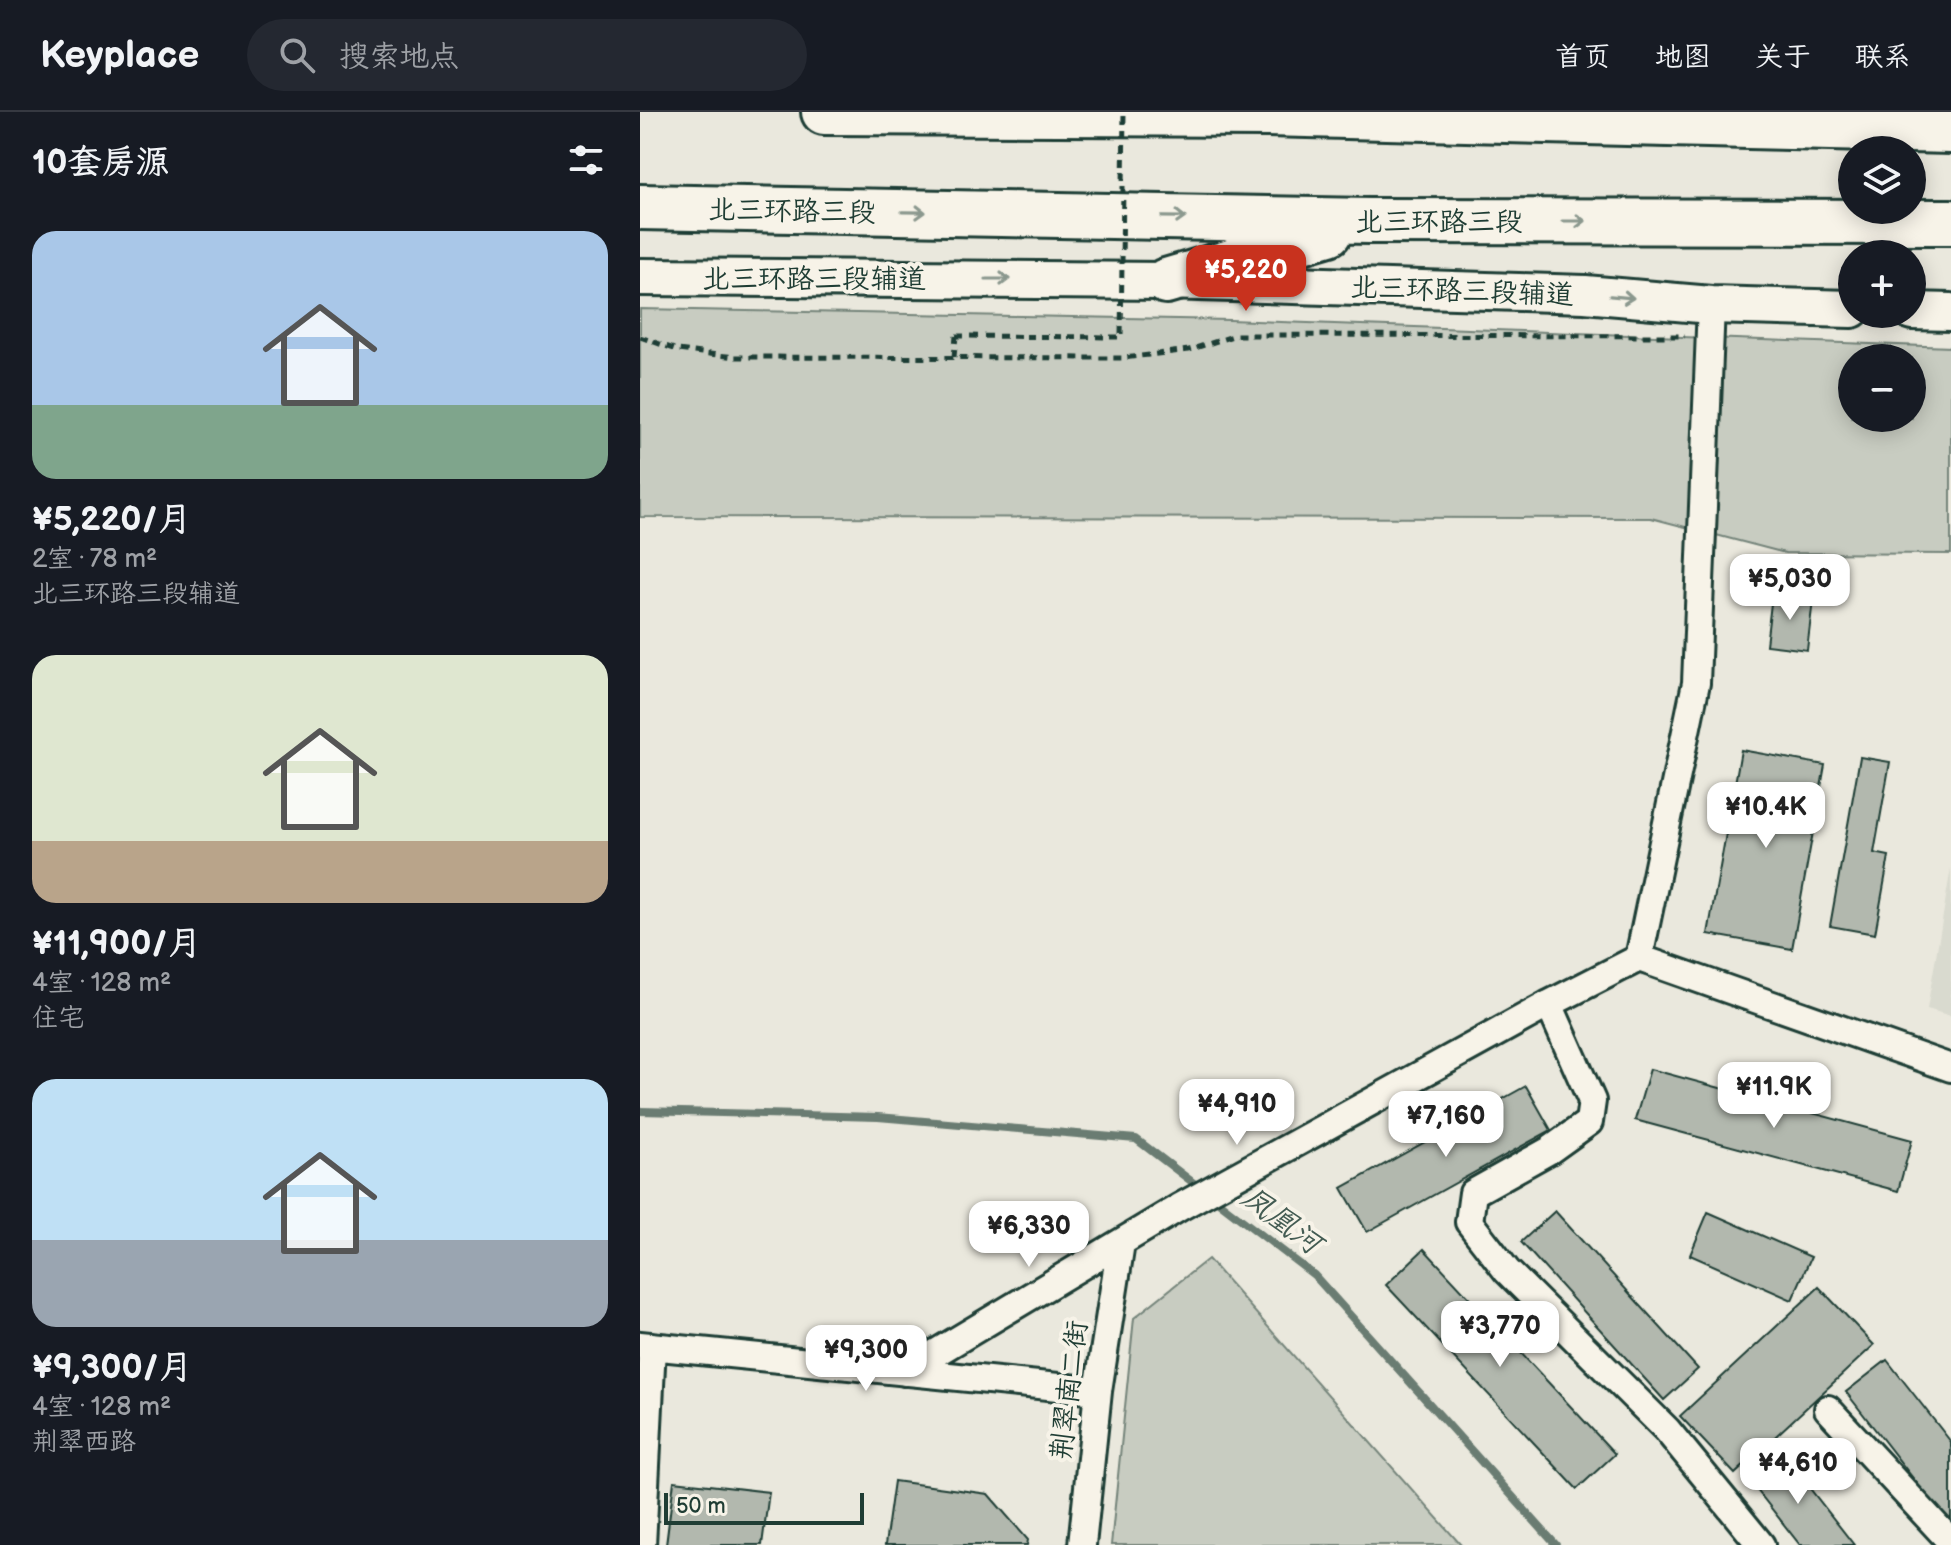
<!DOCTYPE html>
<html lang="zh">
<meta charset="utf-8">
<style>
body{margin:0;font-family:"Balsamiq Sans","LXGW WenKai TC",sans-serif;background:#242831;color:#f1f3f6;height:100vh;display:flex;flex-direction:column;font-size:30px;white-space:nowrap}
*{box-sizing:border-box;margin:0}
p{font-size:26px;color:#9ea1a6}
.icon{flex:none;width:44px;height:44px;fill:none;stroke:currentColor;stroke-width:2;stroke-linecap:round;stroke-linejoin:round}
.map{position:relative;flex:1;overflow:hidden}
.sheet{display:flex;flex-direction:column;background:#171b24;width:640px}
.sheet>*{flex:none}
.tools{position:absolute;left:1198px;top:24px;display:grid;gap:16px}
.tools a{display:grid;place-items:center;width:88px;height:88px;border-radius:50%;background:#171b24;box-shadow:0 4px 20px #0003;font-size:40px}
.scale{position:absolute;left:24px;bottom:20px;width:200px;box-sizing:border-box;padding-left:8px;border:4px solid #1f3d34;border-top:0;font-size:22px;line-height:28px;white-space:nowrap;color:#1f3d34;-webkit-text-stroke:6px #f7f3e8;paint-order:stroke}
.price{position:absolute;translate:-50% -68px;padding:0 18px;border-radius:16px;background:#fff;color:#222;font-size:26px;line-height:52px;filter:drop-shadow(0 2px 4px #0008)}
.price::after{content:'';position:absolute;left:50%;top:48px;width:24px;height:18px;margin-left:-12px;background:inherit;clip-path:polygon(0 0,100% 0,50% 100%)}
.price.selected{background:#c8321e;color:#fff}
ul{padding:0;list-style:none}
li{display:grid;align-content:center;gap:16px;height:424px;padding:0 32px}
li span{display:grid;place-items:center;height:248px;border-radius:24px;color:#555}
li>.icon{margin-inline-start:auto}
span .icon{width:144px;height:144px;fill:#fffc;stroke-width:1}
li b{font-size:34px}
h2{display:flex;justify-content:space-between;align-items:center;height:96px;padding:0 32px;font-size:34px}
header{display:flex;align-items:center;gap:48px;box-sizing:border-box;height:112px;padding:0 40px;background:#171b24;border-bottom:2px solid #363941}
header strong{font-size:38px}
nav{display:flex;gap:44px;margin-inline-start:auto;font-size:28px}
.search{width:560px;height:72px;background:#242831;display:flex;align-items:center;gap:20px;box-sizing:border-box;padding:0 28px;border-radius:44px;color:#9ea1a6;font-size:30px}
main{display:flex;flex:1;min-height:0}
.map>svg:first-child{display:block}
.built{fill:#d9dacf}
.green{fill:#c8ccc1;stroke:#74847a;stroke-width:2;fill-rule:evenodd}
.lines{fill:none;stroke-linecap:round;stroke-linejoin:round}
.stream{stroke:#6a7c72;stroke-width:8}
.building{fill:#b2b8ae;stroke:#1f3d34;stroke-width:2}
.street-casing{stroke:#1f3d34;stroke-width:32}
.secondary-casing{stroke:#1f3d34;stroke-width:42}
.highway-casing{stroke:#1f3d34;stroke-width:50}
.path{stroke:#1f3d34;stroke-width:5;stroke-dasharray:8 6;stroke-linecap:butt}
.street{stroke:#f7f3e8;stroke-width:26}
.secondary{stroke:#f7f3e8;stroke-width:36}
.highway{stroke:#f7f3e8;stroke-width:44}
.path-bridge{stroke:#1f3d34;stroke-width:5;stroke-dasharray:8 6;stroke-linecap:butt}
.oneway{stroke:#8b988e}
.labels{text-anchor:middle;stroke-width:8;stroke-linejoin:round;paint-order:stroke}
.street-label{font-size:28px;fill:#1f3d34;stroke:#f7f3e8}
.water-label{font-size:30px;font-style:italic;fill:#445c53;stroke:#f7f3e8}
</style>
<header>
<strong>Keyplace</strong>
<div class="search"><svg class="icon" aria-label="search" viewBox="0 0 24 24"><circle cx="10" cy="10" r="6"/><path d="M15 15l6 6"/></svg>搜索地点</div>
<nav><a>首页</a><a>地图</a><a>关于</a><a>联系</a></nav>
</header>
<main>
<section class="sheet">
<h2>10套房源<svg class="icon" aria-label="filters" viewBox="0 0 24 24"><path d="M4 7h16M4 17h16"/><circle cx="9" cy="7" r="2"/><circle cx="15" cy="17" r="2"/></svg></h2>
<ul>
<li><span style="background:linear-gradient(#a9c7e8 70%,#7fa58c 0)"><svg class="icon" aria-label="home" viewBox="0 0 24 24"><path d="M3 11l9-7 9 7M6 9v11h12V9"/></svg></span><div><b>¥5,220/月</b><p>2室 · 78 m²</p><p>北三环路三段辅道</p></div></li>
<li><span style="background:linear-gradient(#dfe7d0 75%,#b9a48a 0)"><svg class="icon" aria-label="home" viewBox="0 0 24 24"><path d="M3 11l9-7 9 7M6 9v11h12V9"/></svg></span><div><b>¥11,900/月</b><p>4室 · 128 m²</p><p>住宅</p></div></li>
<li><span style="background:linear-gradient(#bfe0f5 65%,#9aa5b1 0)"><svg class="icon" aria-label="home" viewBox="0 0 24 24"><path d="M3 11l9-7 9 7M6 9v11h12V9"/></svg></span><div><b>¥9,300/月</b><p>4室 · 128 m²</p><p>荆翠西路</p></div></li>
</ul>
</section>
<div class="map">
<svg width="1311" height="1433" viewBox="0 0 1311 1433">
<rect width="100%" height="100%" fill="#eae8dd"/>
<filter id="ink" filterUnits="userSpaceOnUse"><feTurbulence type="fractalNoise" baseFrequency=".0125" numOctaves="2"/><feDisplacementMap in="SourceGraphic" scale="16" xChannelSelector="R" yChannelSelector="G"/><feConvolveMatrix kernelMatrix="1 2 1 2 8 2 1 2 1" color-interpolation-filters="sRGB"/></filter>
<g filter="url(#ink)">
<path class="built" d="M1311,756V904L1287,897Z"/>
<path class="green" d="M0,197L590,208L1311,235V442L1145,441L1011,406L0,405ZM1212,246H1272V306H1212Z
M568,1147L821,1433H471L494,1206Z"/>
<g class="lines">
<path class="stream" d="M0,999L238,1005L496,1027L674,1163L916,1433"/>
</g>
<path class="building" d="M1132,483L1173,488L1167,538L1126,533Z
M1101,638L1185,653L1152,837L1068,822Z
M1220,645L1250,650L1234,741L1249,744L1235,822L1190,814Z
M1010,957L1272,1028L1258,1079L995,1008Z
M886,974L911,1018L727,1120L702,1076Z
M915,1099L1058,1257L1024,1288L881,1130Z
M1068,1100L1171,1145L1152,1188L1050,1143Z
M784,1137L975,1342L937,1377L746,1173Z
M1179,1175L1234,1233L1095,1362L1040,1304Z
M1247,1248L1311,1330V1415L1206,1280Z
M1143,1342L1214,1433H1160L1109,1368Z
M34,1369L129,1380L122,1433H26Z
M254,1369L348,1382L388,1428L387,1433H245Z"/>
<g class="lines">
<defs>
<path id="street" d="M999,846L1056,571L1071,193
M909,892L952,989L949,1010L910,1038L833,1081L829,1110L867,1159L1027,1318L1121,1433
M0,1233L458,1279
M264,1260L540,1095L909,892L999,846L1311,956
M1188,1297L1311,1430
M2,1433L12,1234
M442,1433L458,1279L481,1131"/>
<path id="secondary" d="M0,165L526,169L945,182L1071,193L1212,197
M1272,199L1311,200"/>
<path id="highway" d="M184,0L627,2L1311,19
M0,95L729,109L1311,110
M526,169L689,121"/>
</defs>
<use href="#street" class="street-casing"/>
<use href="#secondary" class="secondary-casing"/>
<use href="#highway" class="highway-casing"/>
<path class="path" d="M0,225L37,238L95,245L484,246L549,238L596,223L1045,224
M314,245L316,224"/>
<use href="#street" class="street"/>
<use href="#secondary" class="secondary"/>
<use href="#highway" class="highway"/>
<path class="path-bridge" d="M316,224L481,225L484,0"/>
</g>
<defs><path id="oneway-shaft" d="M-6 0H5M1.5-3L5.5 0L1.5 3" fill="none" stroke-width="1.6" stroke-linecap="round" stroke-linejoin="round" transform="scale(2)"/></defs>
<g class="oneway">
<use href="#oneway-shaft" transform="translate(274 100) rotate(1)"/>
<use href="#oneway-shaft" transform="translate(534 105) rotate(1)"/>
<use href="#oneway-shaft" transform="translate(934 109)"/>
<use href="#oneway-shaft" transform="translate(358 167)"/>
<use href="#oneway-shaft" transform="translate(982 185) rotate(5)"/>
</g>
</g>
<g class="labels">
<g class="street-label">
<text transform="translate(152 98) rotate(1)" y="10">北三环路三段</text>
<text x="799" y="119">北三环路三段</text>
<text x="174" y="176">北三环路三段辅道</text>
<text transform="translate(822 178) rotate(2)" y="10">北三环路三段辅道</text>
<text transform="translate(428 1278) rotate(-83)" y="10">荆翠南二街</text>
</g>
<g class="water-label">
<text transform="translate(642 1108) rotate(37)" y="10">凤凰河</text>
</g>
</g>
</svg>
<div class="tools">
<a><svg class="icon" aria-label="layers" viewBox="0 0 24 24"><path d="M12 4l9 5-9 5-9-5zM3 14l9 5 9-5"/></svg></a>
<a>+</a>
<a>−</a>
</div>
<div class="scale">50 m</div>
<b class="price selected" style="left:606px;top:201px">¥5,220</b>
<b class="price" style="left:1150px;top:510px">¥5,030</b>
<b class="price" style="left:1126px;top:738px">¥10.4K</b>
<b class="price" style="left:1134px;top:1018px">¥11.9K</b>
<b class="price" style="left:597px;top:1035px">¥4,910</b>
<b class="price" style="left:806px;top:1047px">¥7,160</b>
<b class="price" style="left:389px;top:1157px">¥6,330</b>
<b class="price" style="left:860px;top:1257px">¥3,770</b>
<b class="price" style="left:226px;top:1281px">¥9,300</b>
<b class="price" style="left:1158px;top:1394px">¥4,610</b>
</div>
</main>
